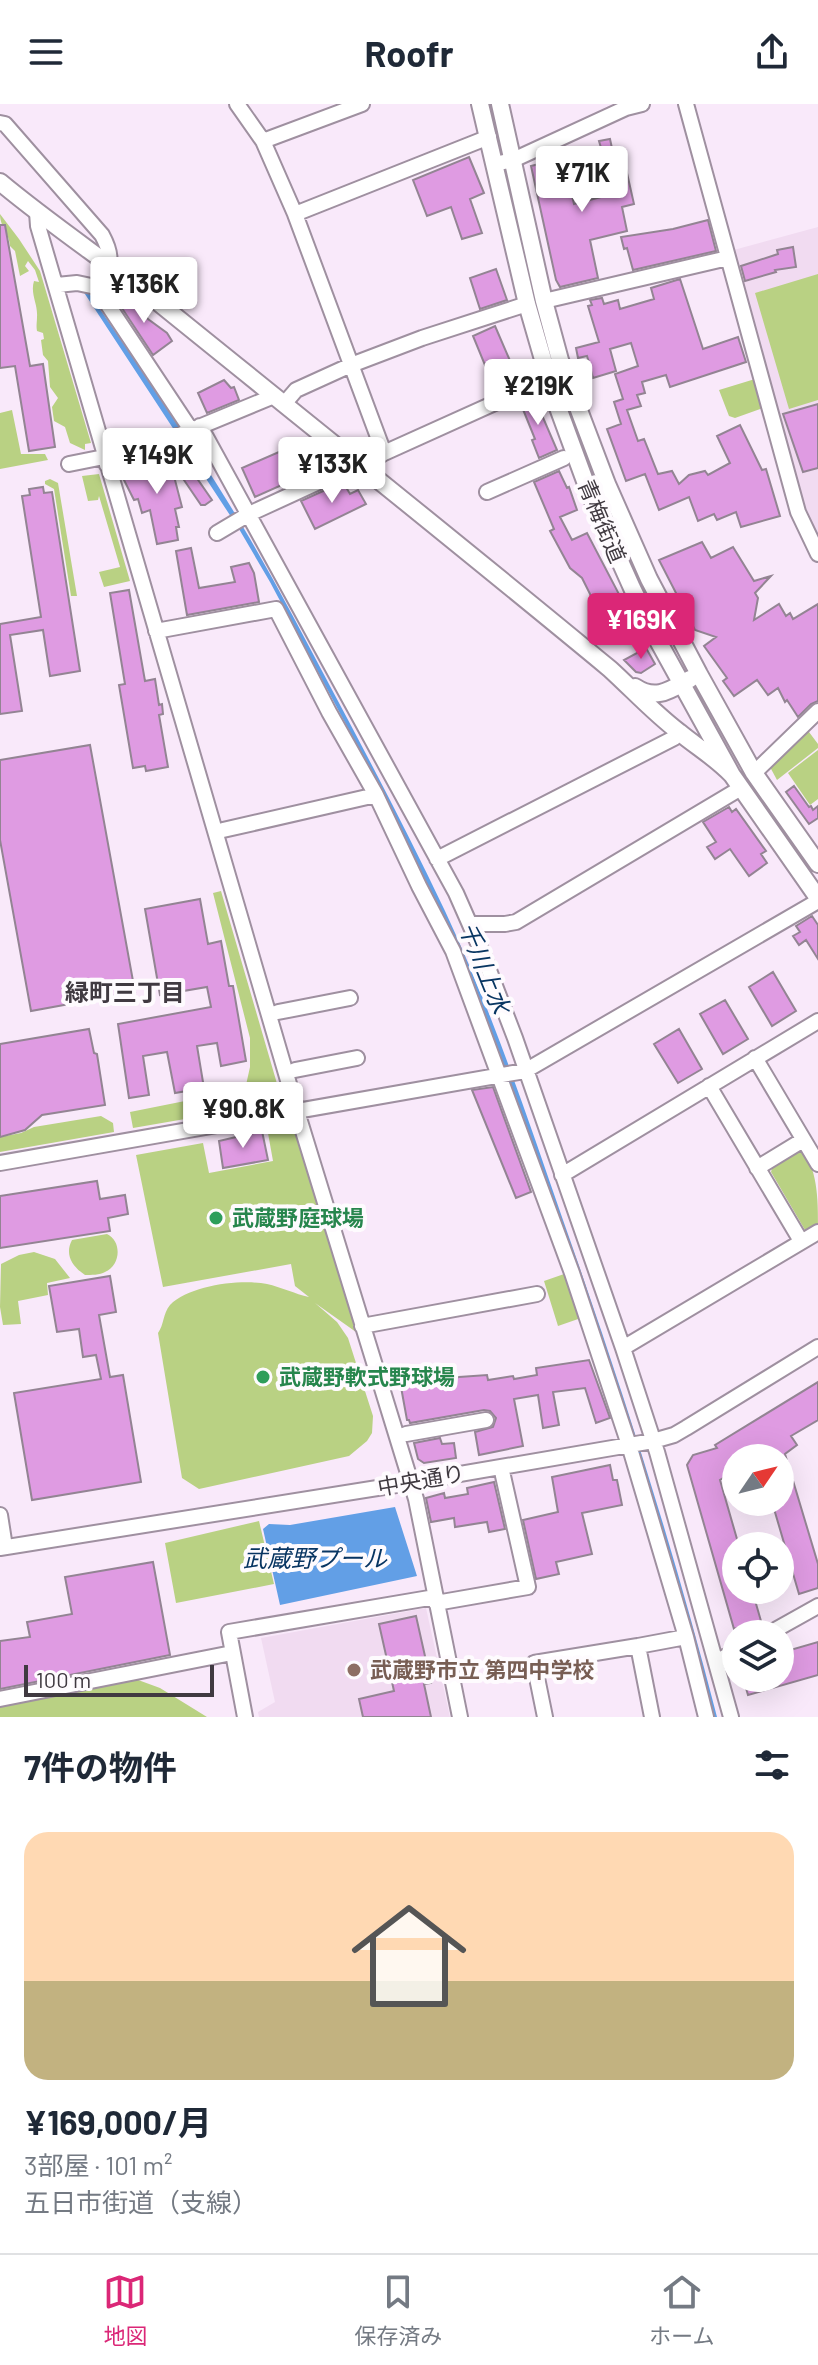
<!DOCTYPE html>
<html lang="ja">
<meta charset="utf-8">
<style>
body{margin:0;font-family:Barlow,"Noto Sans JP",sans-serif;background:#f6f6f7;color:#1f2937;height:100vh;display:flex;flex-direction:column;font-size:30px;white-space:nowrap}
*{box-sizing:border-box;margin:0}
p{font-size:26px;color:#747a83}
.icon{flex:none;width:44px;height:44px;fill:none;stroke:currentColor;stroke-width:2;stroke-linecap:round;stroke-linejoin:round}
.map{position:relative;height:1613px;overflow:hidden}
.details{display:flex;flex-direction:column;background:#fff;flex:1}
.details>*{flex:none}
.needle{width:52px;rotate:55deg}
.tools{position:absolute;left:722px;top:1340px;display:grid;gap:16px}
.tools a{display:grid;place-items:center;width:72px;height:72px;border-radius:50%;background:#fff;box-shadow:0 8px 32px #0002;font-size:40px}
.scale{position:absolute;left:24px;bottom:20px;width:190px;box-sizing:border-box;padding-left:8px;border:4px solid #403a41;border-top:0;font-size:22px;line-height:28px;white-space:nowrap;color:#403a41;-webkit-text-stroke:6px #fefbfe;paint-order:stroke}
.price{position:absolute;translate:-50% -68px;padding:0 18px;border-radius:8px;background:#fff;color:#222;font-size:26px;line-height:52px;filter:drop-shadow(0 2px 4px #0008)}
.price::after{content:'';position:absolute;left:50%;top:48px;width:24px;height:18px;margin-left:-12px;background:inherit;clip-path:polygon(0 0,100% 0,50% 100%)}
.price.active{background:#db2777;color:#fff}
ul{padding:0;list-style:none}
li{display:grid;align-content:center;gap:16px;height:424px;padding:0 24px}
li span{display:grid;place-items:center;height:248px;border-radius:24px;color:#555}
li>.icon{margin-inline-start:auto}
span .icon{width:144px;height:144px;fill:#fffc;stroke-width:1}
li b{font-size:34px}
h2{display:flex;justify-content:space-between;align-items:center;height:96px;padding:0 24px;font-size:34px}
header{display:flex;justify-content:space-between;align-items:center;height:104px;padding:0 24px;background:#fff;font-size:36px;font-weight:700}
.tab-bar{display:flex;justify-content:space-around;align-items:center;height:112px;border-top:2px solid #e0e1e3;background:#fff;font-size:22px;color:#747a83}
.tab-bar a{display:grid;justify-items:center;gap:4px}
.tab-bar .active{color:#db2777}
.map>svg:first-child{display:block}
.built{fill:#f1dbf1}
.green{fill:#b9d183}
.water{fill:#629fe6}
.building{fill:#df9be2;stroke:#938493;stroke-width:2}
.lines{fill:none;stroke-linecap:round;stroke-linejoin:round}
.minor-casing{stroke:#9f90a0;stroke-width:18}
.major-casing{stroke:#9f90a0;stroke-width:20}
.minor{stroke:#fff;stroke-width:14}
.major{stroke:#fff;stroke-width:16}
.leisure-dot{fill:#2e9e5b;stroke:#fefbfe;stroke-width:3}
.education-dot{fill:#8d6e63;stroke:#fefbfe;stroke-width:3}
.labels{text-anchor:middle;stroke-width:8;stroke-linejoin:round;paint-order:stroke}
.street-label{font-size:22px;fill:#403a41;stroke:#fefbfe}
.leisure-label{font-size:22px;font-weight:bold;fill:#27864d;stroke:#fefbfe;text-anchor:start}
.education-label{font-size:22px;font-weight:bold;fill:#785e54;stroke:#fefbfe;text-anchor:start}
.water-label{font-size:24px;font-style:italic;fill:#083562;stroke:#fefbfe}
.neighbourhood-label{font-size:24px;font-weight:bold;fill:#403a41;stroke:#fefbfe}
</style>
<header><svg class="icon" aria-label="menu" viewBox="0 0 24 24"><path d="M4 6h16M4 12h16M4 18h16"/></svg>Roofr<svg class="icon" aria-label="share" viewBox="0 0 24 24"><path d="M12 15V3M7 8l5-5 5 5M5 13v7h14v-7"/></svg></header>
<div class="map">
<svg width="818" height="1613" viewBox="0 0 818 1613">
<rect width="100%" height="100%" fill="#f9e9fa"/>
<path class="built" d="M818,123V435L804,407L730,147Z
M426,1504L450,1613H259L258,1608L275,1598L261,1534Z"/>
<path class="green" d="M0,110L19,135L40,167L91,339L85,340V346L70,339L65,323L54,317L52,303L58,294L50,283L48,257L43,251L41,236L44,235L43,229L37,227C36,222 37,218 37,213C38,200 30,190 34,177L39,178L35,166L28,157L25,162L29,167L20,172L15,147L10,142C9,127 0,124 0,110Z
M818,170V296L789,305L755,189Z
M755,275L763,304L735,314L729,312L719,286Z
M12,306L21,350H45L48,356L0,365V309Z
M99,370L130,477L104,483L99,468L120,463L99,392L98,396L88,397L82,372Z
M50,375L58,379L77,492H71L54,385L45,380V377Z
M806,628H809L818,640V644L777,676L770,663Z
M818,646V695L810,701L788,669Z
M221,787L280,990L278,999L133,1024L130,1008L230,988L246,981L250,963V934L213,789Z
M101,1012L113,1019L114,1028L0,1048V1033L21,1029L34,1023Z
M292,1012L356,1228L315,1199L337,1218L348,1234L373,1312L372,1329L367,1337L349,1352L199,1385L182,1374L158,1229C164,1221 163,1209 170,1201C190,1181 241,1175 267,1180C281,1183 295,1190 309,1193L295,1182L291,1160L163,1183L136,1051L203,1039L209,1069L273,1057L266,1018Z
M799,1045C818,1060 818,1097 818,1122L809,1127L805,1126L771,1068L773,1061Z
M107,1130C122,1137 121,1161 105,1168C100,1171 91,1171 85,1171C73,1163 64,1151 72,1136Z
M34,1148L55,1155L70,1174L47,1179L48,1191L18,1197L21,1220L3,1221L0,1203L1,1160L19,1151Z
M567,1169L581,1214L558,1222L544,1177Z
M259,1417L274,1480L176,1499L165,1439Z
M130,1573L160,1584L207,1613H0V1599Z"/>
<path class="water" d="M87,186C140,264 195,342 243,423C274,475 302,529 330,582C370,657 409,731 445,807C492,907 527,1012 563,1116C621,1280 674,1445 717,1613H712L695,1546L442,812L384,692L270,478L239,425L83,187Z
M395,1403L417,1472L280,1501L263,1425L269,1420L290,1421Z"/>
<path class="building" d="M610,35L613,49L622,47L634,100L622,103L627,127L590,136L598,174L560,183L556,176L531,62L551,57L559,89L571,87L574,100L605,92L601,68L585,74L579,59L593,54L592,49L602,47L599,37Z
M469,53L484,89L470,95L482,129L462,135L451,103L427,112L413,76Z
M708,116L716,147L633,166L627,144L624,145L621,133L673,125Z
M0,121H5L30,262L43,260L55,343L29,347L15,262L0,264Z
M793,143L796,163L775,166L776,168L745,177L741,162L778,150L777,146Z
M496,165L507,196L480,205L470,174Z
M680,175L703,245L738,233L746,258L670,283L666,271L642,278L645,289L637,291L641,302L627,306L638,337L644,335L658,370L672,367L679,380L689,371L705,367L708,371L730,359L717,332L740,321L762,366L766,365L780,412L741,423L736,408L717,416L714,410L698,417L689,393L659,406L645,370L626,377L607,325L621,320L614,298L623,295L615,270L638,262L631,239L610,245L616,267L593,274L587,252L578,254L576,244L599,238L588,202L592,201L590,196L602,194L604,200L618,196L620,205L654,195L651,184Z
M109,181L130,199L132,198L138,207L141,205L148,215L167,229L172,237L153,251L108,183Z
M495,222L514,266L525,262L530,272L496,288L473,232Z
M224,276L231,284L234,283L239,296L207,309L198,289Z
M536,291L540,301L538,302L557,346L539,354L532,336L535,335L520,298Z
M818,300V364L803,368L783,310Z
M302,338L329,360L255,393L242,364Z
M168,349L182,403L175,405L179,423H176L178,436L157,440L150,406L142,409L138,395L134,396L121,370L134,364L136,368L159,356L158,353Z
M182,349L192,374L196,373L212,396L205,401H201L169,354Z
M559,367L567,384L569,383L577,406L560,413L572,436L587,429L633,517L624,522L608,494L595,500L582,474L570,464L550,427L554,425L534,378Z
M343,378L350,390L358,386L366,400L315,425L301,397Z
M43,383L44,389L52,388L80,567L50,572L43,526L10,531L22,607L0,610V520L41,513L22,392L30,391L29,385Z
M702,438L711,454L733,443L754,477L771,472L755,489L758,494L754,516L779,500L786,512L790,509L793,515L818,500V597L811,600L798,613L787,596L785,598L778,584L768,591L757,576L734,592L723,577L727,574L704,542L716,533L695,526L659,456Z
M191,444L199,484L235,478L231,463L249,459L254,469L259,498L187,511L176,447Z
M129,486L145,577L155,575L159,601L162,600L163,610L159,611L168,663L146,667L145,662L133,664L119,581L125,580L110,489Z
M646,544L655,560L641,569L636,568L624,556Z
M90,641L135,888L31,907L0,736V656Z
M794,682L809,703L811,702L813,706L818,702V714L809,720L786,688Z
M729,703L732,708L736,705L766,747L761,750L767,759L749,772L730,745L715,755L707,743L716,738L703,718Z
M200,795L208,840L221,837L229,882H233L246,957L221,962L217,939L197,942L204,984L175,989L167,948L143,952L149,991L129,994L118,920L211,903L207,883L160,891L145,805Z
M812,812L818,821V855L806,836L799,841L793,832L800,828L796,822Z
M773,868L796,907L772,922L749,883Z
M725,896L748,935L723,950L700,910Z
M89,925L94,949L97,950L105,1001L42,1011L25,1026L0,1033V940Z
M679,925L702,965L678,979L654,940Z
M493,983L531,1088L516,1094L472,986Z
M262,1027L268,1056L223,1064L219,1037Z
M97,1077L100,1095L125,1091L128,1110L108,1114L110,1127L0,1144V1092Z
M110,1172L116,1208L99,1211L110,1273L123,1271L141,1378L32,1396L14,1289L101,1275L96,1251L83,1253L79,1225L57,1228L49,1182Z
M589,1256L610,1314L596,1319L585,1284L553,1288L559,1321L543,1324L538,1291L514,1295L523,1342L479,1351L475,1328L493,1323L496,1314L490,1307L484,1306L410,1319L409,1316H407L401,1283L419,1280L420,1282L448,1278L447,1276L459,1273L487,1271L488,1276L513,1272L514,1275L537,1271L536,1264Z
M818,1278V1316L791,1332L797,1341L785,1350L818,1460V1484L799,1490L772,1398H780V1354H736V1366L720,1376L739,1442H736V1486H752L761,1517L734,1525L687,1361L693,1351L717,1344L715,1341Z
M440,1334L442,1340L454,1339L456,1354L424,1359L418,1355L414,1339Z
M610,1361L613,1376H617L622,1401L582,1409L592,1450L556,1458L559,1470L536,1475L523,1416L558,1408L552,1373Z
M494,1378L505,1425L489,1428L487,1418L455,1423L454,1414L431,1418L426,1394L444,1389L445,1394L468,1390L467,1384Z
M153,1458L170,1551L0,1585V1537L30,1533L27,1518L72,1510L65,1473Z
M416,1512L431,1579L424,1580L431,1613H363L359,1595L394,1587L379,1520Z
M818,1538V1571L748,1591L743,1574H780V1549Z"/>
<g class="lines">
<defs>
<path id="minor" d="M237,0L263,37L295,110L384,349L362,363
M686,0L798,408L818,450
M0,19L5,20L102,131C115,155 110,162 96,183L77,179L57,181
M263,37L362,0
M495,60L513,56L626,4L642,0
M37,108L38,122L299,1014L416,1395L460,1613
M295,110L489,33
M96,183L191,326
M544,197L728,154
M284,300L296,286L351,261L422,234L527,200
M200,322L456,789L482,848L515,934L623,1244L657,1348L731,1613
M384,349L548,275
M69,360L104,353
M107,361L274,292
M487,388L564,354
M217,429L249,410L358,360
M156,527L276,505L329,608L376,691L419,782L453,847L572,1169L629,1341L686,1533L706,1613
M754,669L818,607
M223,726L376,691
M437,755L674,634L679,629
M470,820H505L516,818L741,684
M278,908L350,894
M755,954L818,1060
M295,966L357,954
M709,982L801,1137
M0,1059L525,967L818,797
M757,1064L803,1036
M562,1071L818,917
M362,1222L537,1190
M623,1244L818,1128
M406,1330L486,1316
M0,1411L5,1443
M0,1444L390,1382L653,1337L674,1331L686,1324L818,1243
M436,1499L528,1483L501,1363
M768,1530L818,1502
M716,1558L736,1547
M0,1595L232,1549
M245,1613L229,1528L435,1493
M545,1613L534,1559L638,1542
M652,1613L638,1542L686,1533"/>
<path id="major" d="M480,0L527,200L553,290L589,388L632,484L657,535L732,671L818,794
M500,0L544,197L560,256L607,380L649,475L699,570L754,669L818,760
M0,78C49,119 103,155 154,195C306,318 459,440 610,565C633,586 654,609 679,628C697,643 716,654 732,671
M635,583C656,597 670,586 690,575"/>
</defs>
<use href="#minor" class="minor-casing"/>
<use href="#major" class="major-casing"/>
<use href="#minor" class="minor"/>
<use href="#major" class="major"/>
</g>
<g class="leisure-dot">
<circle cx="216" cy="1114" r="8"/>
<circle cx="263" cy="1273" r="8"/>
</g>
<circle class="education-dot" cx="354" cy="1566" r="8"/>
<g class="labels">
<g class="street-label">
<text transform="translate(602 417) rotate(67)" y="8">青梅街道</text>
<text transform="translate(421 1376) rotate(-10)" y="8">中央通り</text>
</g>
<g class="leisure-label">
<text x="232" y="1122">武蔵野庭球場</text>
<text x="279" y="1281">武蔵野軟式野球場</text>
</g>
<g class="education-label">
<text x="370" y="1574">武蔵野市立 第四中学校</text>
</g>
<g class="water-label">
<text transform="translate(484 864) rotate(68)" y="8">千川上水</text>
<text x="315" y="1463">武蔵野プール</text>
</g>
<g class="neighbourhood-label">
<text x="125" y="897">緑町三丁目</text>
</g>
</g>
</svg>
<div class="tools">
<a><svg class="needle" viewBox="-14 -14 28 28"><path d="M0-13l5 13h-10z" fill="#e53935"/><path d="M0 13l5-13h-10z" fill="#747a83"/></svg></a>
<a><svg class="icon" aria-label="locate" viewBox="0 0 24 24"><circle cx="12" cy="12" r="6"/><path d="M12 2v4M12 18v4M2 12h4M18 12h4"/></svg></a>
<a><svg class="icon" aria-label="layers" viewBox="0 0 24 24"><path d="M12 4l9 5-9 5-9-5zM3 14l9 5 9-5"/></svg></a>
</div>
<div class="scale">100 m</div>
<b class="price" style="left:582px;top:110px">¥71K</b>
<b class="price" style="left:144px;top:221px">¥136K</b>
<b class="price" style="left:538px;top:323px">¥219K</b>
<b class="price" style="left:157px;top:392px">¥149K</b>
<b class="price" style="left:332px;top:401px">¥133K</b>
<b class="price active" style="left:641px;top:557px">¥169K</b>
<b class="price" style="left:243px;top:1046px">¥90.8K</b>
</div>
<section class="details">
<h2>7件の物件<svg class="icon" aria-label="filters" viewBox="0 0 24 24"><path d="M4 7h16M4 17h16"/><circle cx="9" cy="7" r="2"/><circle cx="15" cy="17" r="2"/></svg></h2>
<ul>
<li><span style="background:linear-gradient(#ffd9b3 60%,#c2b280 0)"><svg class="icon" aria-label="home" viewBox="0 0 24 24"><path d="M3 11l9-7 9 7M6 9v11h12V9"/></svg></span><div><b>¥169,000/月</b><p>3部屋 · 101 m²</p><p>五日市街道（支線）</p></div></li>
</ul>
</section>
<nav class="tab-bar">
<a class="active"><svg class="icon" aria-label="map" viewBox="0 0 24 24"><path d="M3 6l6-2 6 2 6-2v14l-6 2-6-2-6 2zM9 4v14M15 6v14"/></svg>地図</a>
<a><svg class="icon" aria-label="saved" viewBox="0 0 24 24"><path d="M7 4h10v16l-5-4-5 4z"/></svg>保存済み</a>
<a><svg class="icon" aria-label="home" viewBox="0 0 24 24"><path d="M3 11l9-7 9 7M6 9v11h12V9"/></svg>ホーム</a>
</nav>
